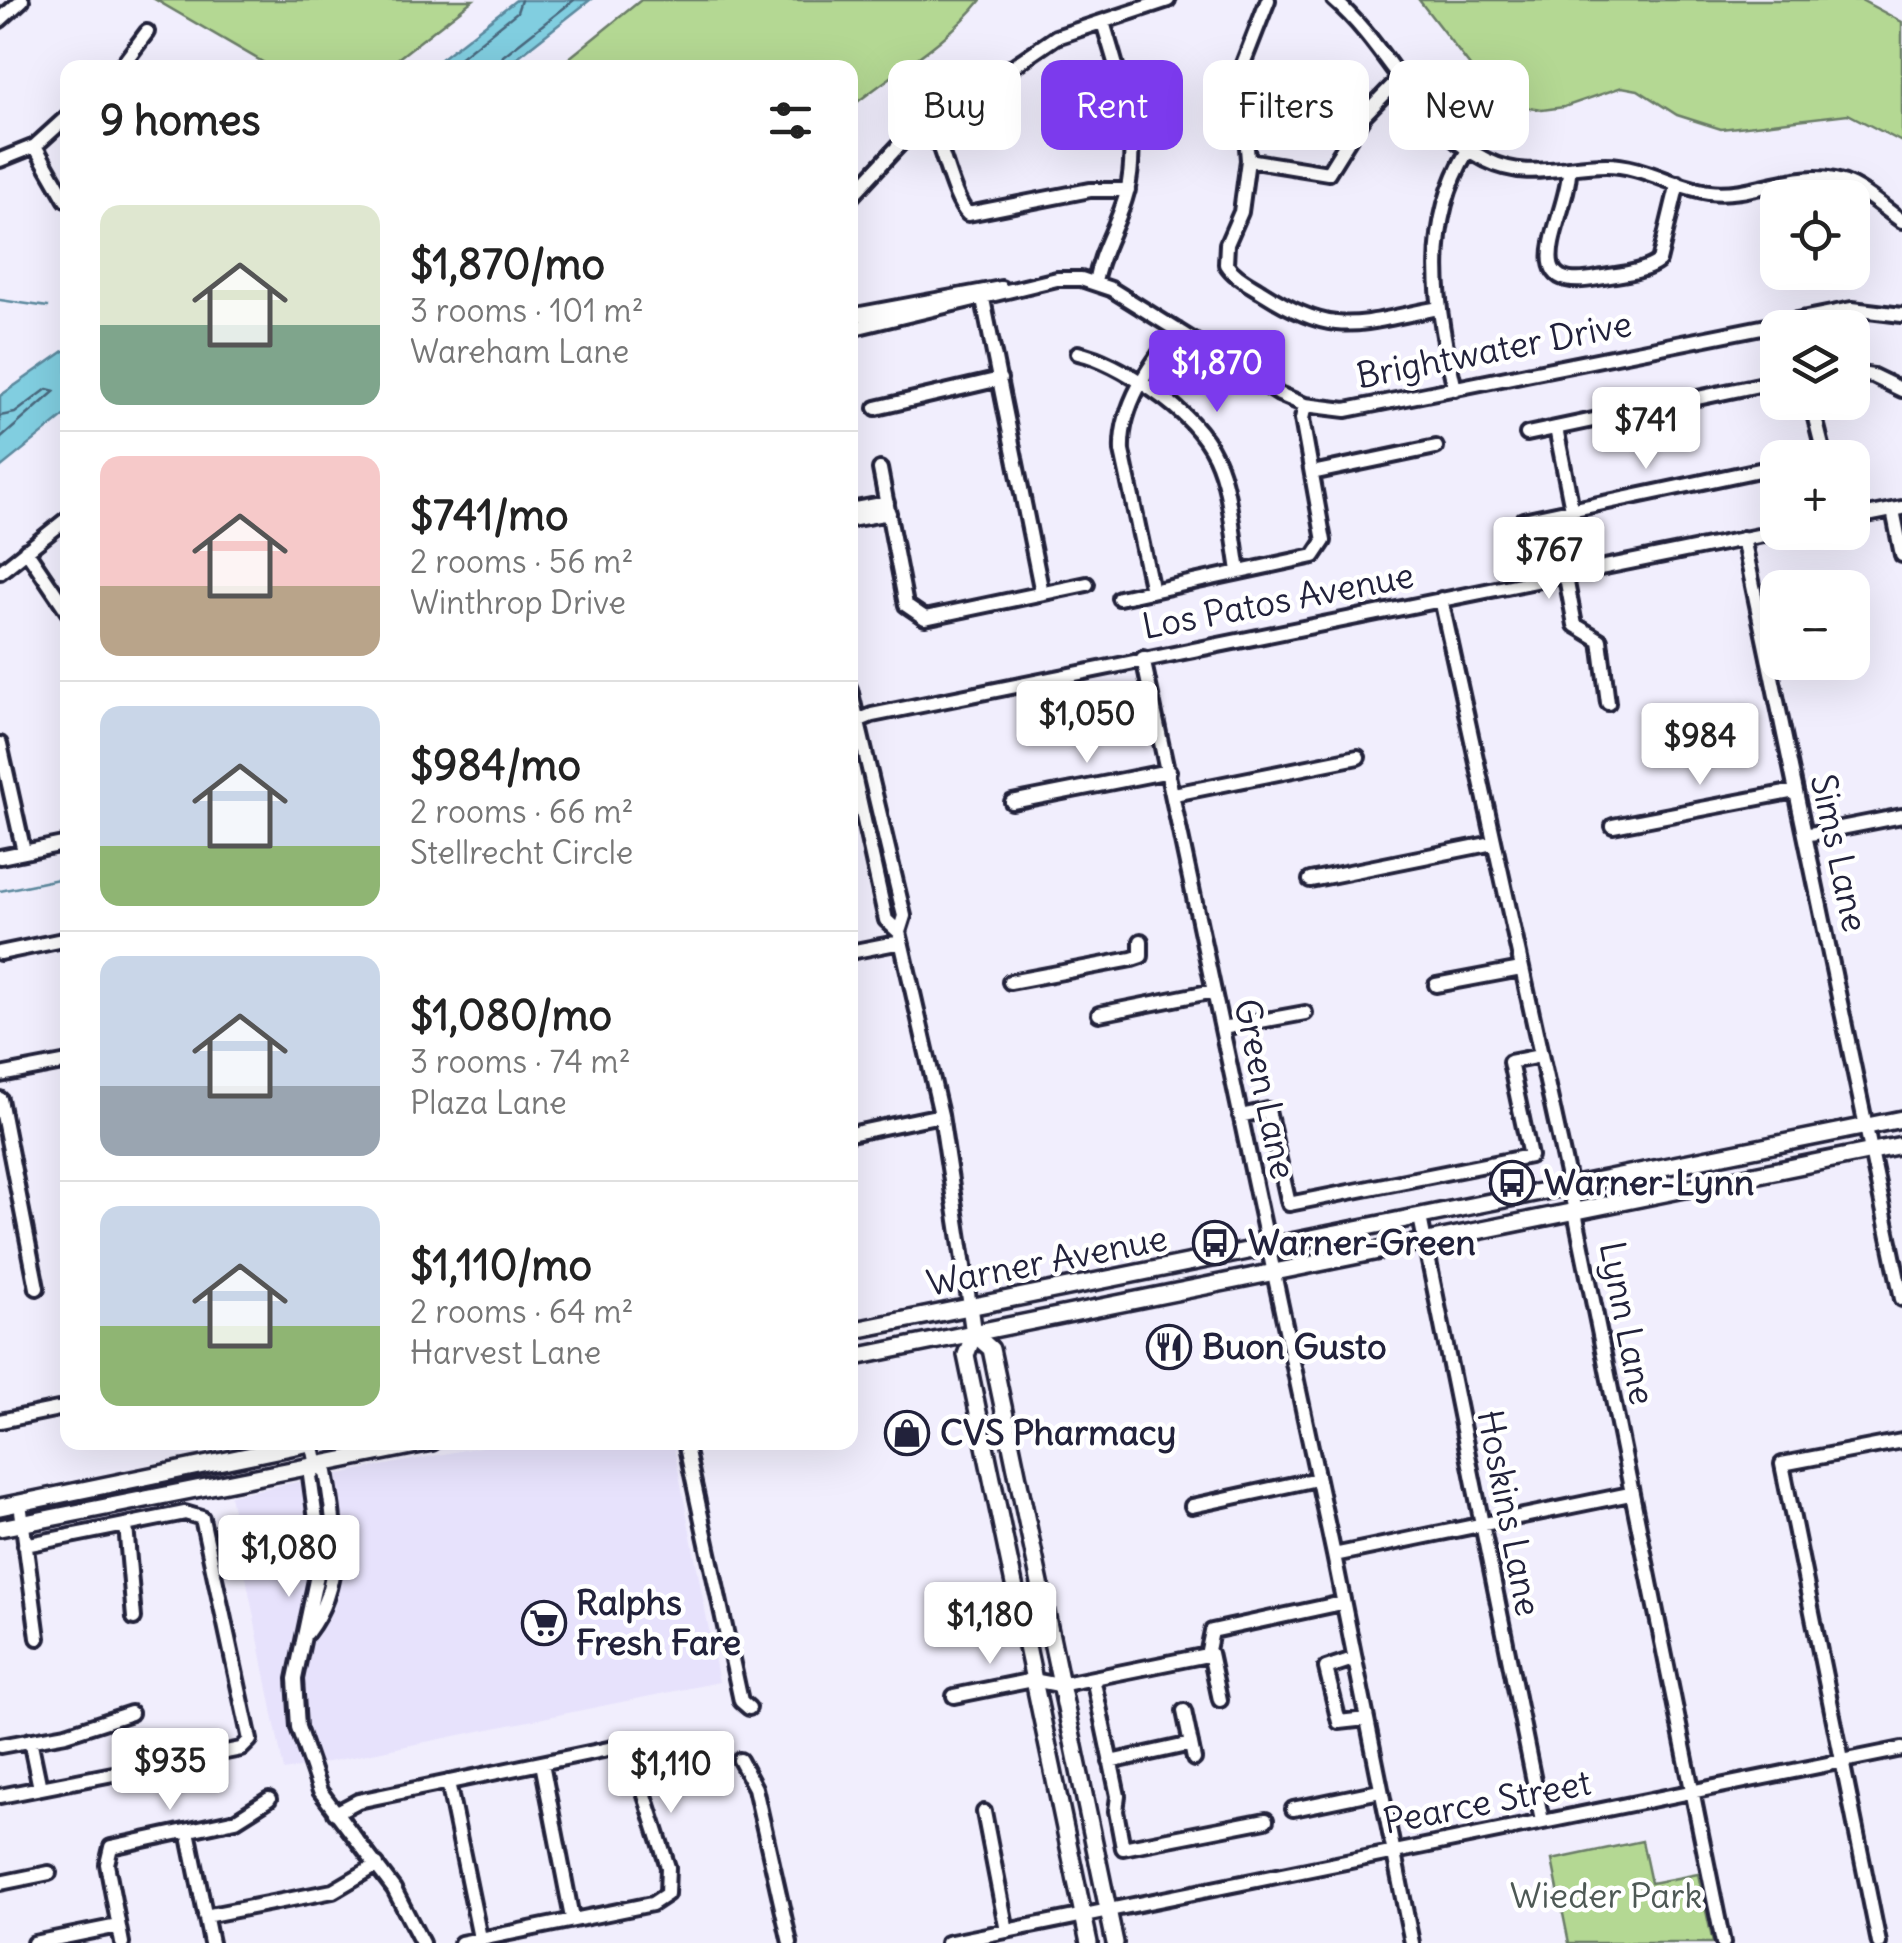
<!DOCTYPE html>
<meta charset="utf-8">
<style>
body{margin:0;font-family:Delius,sans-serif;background:#f2f2f2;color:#222;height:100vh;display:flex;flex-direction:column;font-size:38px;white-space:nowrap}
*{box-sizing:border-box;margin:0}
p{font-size:32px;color:#767676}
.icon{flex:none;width:55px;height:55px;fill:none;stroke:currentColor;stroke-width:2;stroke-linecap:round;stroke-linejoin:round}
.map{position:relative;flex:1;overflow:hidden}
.sheet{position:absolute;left:60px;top:60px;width:798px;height:1390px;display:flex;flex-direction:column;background:#fff;border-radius:20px;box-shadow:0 10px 40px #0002}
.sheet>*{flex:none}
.top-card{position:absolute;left:888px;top:60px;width:862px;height:90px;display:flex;gap:20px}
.controls{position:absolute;left:1760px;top:180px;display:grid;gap:20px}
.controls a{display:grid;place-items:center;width:110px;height:110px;border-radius:20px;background:#fff;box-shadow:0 10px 40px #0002;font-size:50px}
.price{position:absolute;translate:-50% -85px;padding:0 22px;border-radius:10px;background:#fff;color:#222;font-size:32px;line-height:65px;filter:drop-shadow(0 2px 5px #0008)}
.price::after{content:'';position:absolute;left:50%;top:60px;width:30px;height:22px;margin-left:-15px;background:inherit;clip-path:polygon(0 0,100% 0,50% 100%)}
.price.active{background:#7c3aed;color:#fff}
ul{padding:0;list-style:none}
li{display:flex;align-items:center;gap:30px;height:250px;padding:0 40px}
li+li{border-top:2px solid #e0e0e0}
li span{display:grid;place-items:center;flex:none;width:280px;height:200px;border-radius:20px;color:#555}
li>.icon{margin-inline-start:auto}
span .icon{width:120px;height:120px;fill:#fffc;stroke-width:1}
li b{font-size:42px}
h2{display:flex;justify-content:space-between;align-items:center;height:120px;padding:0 40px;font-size:42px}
.tag{padding:0 35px;border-radius:20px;background:#fff;box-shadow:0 10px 40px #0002;font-size:35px;line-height:90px}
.tag.active{background:#7c3aed;color:#fff}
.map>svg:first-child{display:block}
.built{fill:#e7e2fc}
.green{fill:#b4d893;stroke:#6b7d67;stroke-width:2.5}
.water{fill:#81cee0;stroke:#5b899e;stroke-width:2.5}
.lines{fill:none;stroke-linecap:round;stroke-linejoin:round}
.shore{stroke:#48677d;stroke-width:2.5}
.stream{stroke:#5b899e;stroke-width:2.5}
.minor-casing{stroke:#22223b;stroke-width:20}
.major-casing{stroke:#22223b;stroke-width:22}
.minor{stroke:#fff;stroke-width:12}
.major{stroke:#fff;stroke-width:15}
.labels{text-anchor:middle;stroke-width:9;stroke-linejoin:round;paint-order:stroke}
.street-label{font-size:35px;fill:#22223b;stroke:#fff}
.poi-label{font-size:35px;font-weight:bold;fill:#22223b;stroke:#fff;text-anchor:start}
.park-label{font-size:35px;fill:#4e5955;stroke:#fff}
</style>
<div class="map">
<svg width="1902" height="1943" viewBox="0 0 1902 1943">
<rect width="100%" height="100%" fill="#f1eefd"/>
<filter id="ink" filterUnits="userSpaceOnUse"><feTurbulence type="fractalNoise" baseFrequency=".01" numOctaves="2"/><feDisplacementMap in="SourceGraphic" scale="20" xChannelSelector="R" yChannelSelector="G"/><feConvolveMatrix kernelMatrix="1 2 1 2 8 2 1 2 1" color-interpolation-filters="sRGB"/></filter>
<g filter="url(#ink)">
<path class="built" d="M501,1443H673L719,1682L284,1771L230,1495Z"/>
<path class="green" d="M156,0H473L387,67L273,68Z
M641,0H981C945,45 894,72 850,108V68L558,67Z
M1419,0H1861L1902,22V142L1848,114L1721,129L1677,115L1638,90L1622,87L1564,107L1542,110L1518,106L1484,84Z
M1642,1841L1651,1883L1698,1874L1713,1943H1569L1552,1860Z"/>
<path class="water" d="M516,0H590L505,67H430Z
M67,349V414L0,468V396Z"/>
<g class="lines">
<path class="shore" d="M447,68L517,12L521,0
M499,68L503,56L574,0
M0,416L15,413L47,389L55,391L0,439"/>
<path class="stream" d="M0,300L48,307
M0,891L68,877"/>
<defs>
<path id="minor" d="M1268,0L1241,69L1248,160L1241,212L1227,244L1226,264C1234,277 1250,284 1262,292C1337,340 1358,323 1439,308
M1334,0C1390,48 1417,126 1486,160C1528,181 1562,165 1606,165C1642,165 1674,187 1709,192C1757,198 1805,163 1852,186C1870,195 1886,210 1902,221
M0,20L22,0
M120,68L147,32
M930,123C943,148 953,200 968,214L1090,190H1128
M35,146L66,200
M0,160L35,146L68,116
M1248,160L1328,173L1364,115L1400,78
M1569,171C1569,214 1512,295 1598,278C1618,274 1644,273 1659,261L1678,183
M850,198L901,143L1056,37L1168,0
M1095,282C1101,249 1119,224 1127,192C1141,134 1119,77 1103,22
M983,299L1042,593
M850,316L1001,288
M850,329L1057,279H1081L1111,289L1279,394L1305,405L1346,410L1852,309L1902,315
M1078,353C1105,359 1131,375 1154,391C1231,444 1225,484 1239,571
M1852,373L1873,376L1902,390
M1455,389C1436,307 1422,226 1468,150
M1811,402L1825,458
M876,408L1000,379
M1556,428L1572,509
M1527,434L1778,381
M880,469L906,605L925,618L1087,584
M1312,473L1436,447
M850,510L887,503
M1893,510L1902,555
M1852,518L1902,508
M850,520L889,513
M1523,520L1778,466
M1743,538L1902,1299
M26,550L68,612
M0,572L68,518
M1565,572L1575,625L1600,640L1608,703
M1152,591L1122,451C1120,406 1150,365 1177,330
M1119,598L1314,556L1324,541L1302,419L1305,405
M1441,599L1570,1187L1723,1943
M1143,658L1334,1555L1412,1943
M850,689L904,916L899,932L941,1115L970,1306
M850,724L872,715L1778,532
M0,744L24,852
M850,757L886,920L899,932
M1174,794L1358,757
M1012,802L1169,771
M1613,826L1795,791
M1805,835L1902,816
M0,857L68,843
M1310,880L1493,843
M850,952L901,942
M0,953L68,939
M1010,982L1132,959L1141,956V941
M1436,985L1521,969
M1099,1014L1214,991
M1222,1028L1305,1013
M0,1075L68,1062
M0,1099L37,1288
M1240,1116L1268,1110L1289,1204L1530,1156L1510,1062L1540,1056
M850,1134L941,1115
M1420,1217L1542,1821
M0,1421L68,1407
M685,1442L741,1701L749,1708
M317,1465L310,1476L321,1556L295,1679L298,1727L320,1791L394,1889L422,1943
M20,1503L38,1638
M1192,1506L1317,1479
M126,1525L134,1618
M1334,1555L1630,1494
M307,1633C344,1585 336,1528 326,1472L317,1465L312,1442
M1210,1653L1220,1700
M1353,1659L1326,1668L1339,1722L1366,1719
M1093,1678L1118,1796L1116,1811L1123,1848L1266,1820
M954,1696L1033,1680L1059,1685L1207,1655L1212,1631L1342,1603
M1184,1711L1194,1759
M30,1740L40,1788
M0,1746L66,1734L131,1713
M740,1760L755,1788L790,1943
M1110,1762L1191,1744
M542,1763L572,1918
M448,1782L480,1938
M0,1796L241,1749L250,1740L202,1518L185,1513L25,1545
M1293,1809L1380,1791
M984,1812L1007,1931
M335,1813L358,1801L613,1748L626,1751L634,1761L668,1867L667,1894L652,1904L461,1943
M188,1831L211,1943
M0,1883L49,1873
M205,1916L333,1891L377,1865
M34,1943L118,1926
M122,1943L107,1864L111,1847L236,1820L269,1799
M947,1943L1902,1749
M1879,1943L1782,1464L1902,1441"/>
<path id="major" d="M970,1306L974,1334L966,1355L1089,1943
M850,1331L1902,1119
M974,1334L991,1349L1115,1943
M850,1358L1902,1145
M0,1507L315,1442
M0,1528L432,1442"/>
</defs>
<use href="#minor" class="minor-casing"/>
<use href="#major" class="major-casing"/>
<use href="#minor" class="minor"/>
<use href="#major" class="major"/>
</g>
</g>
<defs>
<symbol id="bus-ring" viewBox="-11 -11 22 22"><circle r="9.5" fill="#fff" stroke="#22223b" stroke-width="1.5"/><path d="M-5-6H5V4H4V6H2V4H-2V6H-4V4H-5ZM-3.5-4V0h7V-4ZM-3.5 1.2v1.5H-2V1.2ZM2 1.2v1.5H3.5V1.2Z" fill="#22223b"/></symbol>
<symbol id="restaurant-ring" viewBox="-11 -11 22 22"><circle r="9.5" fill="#fff" stroke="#22223b" stroke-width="1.5"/><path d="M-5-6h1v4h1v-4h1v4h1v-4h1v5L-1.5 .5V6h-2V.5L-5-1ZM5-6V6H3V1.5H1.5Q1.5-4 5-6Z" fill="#22223b"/></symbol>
<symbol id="shop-ring" viewBox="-11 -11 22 22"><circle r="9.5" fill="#fff" stroke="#22223b" stroke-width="1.5"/><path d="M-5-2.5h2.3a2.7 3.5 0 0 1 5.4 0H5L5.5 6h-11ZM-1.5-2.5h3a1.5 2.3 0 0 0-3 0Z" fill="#22223b"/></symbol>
<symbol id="supermarket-ring" viewBox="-11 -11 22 22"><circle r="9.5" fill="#fff" stroke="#22223b" stroke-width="1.5"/><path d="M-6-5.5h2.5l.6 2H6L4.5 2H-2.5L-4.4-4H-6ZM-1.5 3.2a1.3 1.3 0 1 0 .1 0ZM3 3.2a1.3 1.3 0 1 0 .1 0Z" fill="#22223b"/></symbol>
</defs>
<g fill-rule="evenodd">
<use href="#bus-ring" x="1487" y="1158" width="50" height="50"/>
<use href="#bus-ring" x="1190" y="1218" width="50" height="50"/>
<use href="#restaurant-ring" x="1144" y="1322" width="50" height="50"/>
<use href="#shop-ring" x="882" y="1408" width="50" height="50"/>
<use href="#supermarket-ring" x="519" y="1598" width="50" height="50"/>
</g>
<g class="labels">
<g class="street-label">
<text transform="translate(1494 350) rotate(-11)" y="12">Brightwater Drive</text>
<text transform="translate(1278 601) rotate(-11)" y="12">Los Patos Avenue</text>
<text transform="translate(1839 853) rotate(78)" y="12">Sims Lane</text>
<text transform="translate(1265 1089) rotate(78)" y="12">Green Lane</text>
<text transform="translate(1047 1261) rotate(-11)" y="12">Warner Avenue</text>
<text transform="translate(1627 1323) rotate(79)" y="12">Lynn Lane</text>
<text transform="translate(1509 1513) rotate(79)" y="12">Hoskins Lane</text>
<text transform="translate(1487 1802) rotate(-11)" y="12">Pearce Street</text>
</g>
<g class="poi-label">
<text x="1544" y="1195">Warner-Lynn</text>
<text x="1248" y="1255">Warner-Green</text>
<text x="1202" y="1359">Buon Gusto</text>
<text x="940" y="1445">CVS Pharmacy</text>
<text x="576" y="1615">Ralphs<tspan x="576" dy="40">Fresh Fare</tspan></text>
</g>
<g class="park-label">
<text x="1606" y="1908">Wieder Park</text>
</g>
</g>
</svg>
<div class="controls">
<a><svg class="icon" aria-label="locate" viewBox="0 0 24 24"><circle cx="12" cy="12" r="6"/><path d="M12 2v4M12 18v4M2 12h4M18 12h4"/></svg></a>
<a><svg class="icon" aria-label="layers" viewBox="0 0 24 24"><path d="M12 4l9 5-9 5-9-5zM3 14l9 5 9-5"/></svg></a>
<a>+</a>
<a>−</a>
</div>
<b class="price active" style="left:1217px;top:415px">$1,870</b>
<b class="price" style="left:1646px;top:472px">$741</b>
<b class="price" style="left:1549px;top:602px">$767</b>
<b class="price" style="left:1087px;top:766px">$1,050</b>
<b class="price" style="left:1700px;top:788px">$984</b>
<b class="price" style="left:289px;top:1600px">$1,080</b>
<b class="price" style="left:990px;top:1667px">$1,180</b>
<b class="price" style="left:170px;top:1813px">$935</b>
<b class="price" style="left:671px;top:1816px">$1,110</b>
<div class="top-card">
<a class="tag">Buy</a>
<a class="tag active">Rent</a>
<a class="tag">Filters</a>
<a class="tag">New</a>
</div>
<section class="sheet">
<h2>9 homes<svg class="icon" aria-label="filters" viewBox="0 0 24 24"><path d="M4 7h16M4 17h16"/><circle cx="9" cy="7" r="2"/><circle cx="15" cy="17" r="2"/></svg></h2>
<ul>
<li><span style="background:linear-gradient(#dfe7d0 60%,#7fa58c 0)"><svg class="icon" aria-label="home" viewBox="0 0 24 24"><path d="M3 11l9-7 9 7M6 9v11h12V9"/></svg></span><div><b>$1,870/mo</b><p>3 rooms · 101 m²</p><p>Wareham Lane</p></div></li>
<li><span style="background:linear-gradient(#f6c9c9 65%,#b9a48a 0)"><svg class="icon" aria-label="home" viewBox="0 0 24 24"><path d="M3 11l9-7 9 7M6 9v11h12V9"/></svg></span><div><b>$741/mo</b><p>2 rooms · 56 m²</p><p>Winthrop Drive</p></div></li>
<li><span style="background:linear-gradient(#c9d6e8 70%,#8fb573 0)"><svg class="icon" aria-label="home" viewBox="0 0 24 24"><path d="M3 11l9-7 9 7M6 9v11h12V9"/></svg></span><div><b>$984/mo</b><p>2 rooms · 66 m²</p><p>Stellrecht Circle</p></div></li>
<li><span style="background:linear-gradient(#c9d6e8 65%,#9aa5b1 0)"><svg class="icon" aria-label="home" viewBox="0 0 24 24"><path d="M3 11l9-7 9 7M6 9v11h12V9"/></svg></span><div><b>$1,080/mo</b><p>3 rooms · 74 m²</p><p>Plaza Lane</p></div></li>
<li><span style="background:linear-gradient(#c9d6e8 60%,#8fb573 0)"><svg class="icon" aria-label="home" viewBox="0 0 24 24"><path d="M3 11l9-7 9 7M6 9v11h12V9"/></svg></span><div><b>$1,110/mo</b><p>2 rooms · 64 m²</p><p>Harvest Lane</p></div></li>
</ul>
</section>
</div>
